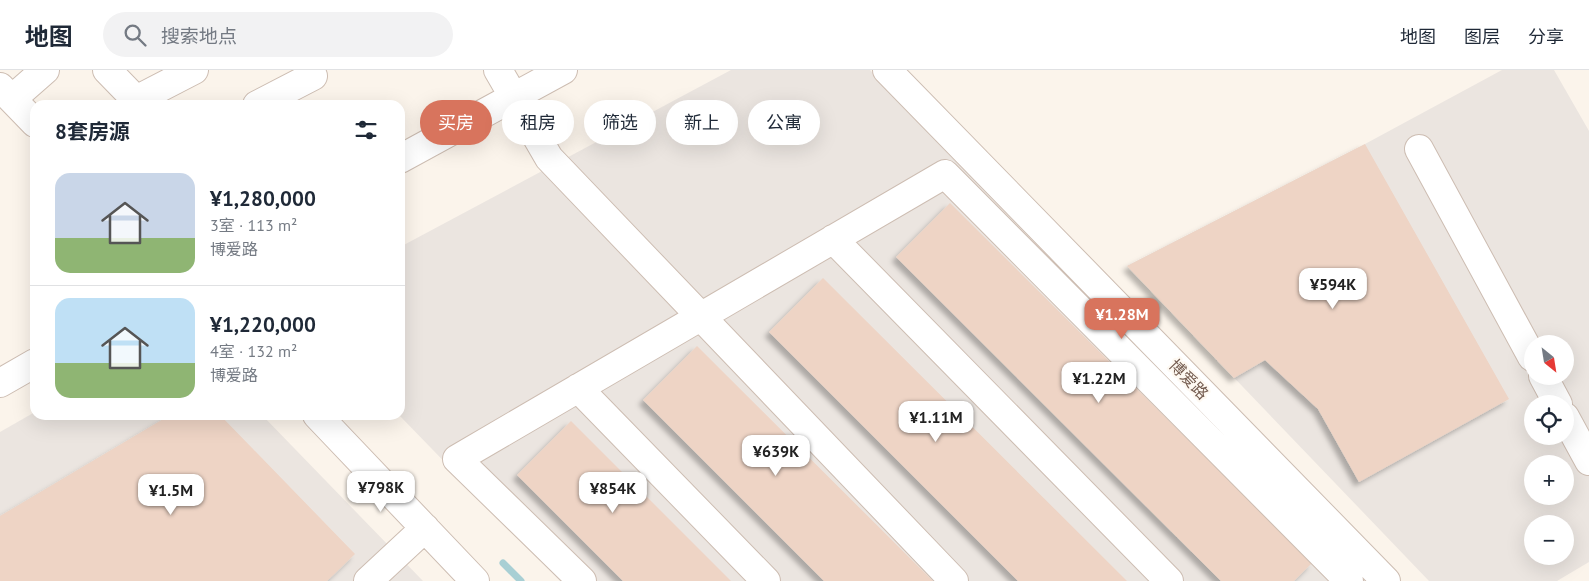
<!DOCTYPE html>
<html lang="zh">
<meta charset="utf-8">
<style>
body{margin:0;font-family:"PT Sans","Noto Sans SC",sans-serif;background:#f2f2f3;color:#1f2937;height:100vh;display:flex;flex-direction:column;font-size:19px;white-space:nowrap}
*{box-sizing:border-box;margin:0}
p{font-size:16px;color:#747a83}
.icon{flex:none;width:28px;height:28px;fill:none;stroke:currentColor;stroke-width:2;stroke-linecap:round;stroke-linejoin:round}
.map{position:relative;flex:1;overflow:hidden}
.details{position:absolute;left:30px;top:30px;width:375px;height:320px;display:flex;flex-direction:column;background:#fff;border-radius:15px;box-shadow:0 5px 20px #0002}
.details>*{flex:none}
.hud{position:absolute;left:420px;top:30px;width:475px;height:45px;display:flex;gap:10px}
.needle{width:32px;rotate:150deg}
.tools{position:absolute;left:1524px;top:265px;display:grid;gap:10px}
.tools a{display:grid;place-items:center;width:50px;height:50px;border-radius:50%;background:#fff;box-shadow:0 5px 20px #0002;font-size:25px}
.price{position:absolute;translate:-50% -42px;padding:0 11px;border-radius:10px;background:#fff;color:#222;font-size:16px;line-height:32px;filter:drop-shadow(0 1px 2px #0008)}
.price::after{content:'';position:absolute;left:50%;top:30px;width:15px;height:11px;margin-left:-8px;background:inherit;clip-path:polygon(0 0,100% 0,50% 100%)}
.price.current{background:#d8745d;color:#fff}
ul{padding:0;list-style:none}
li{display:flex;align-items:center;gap:15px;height:125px;padding:0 25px}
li+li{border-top:1px solid #e0e1e3}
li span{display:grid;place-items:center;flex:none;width:140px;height:100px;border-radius:15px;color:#555}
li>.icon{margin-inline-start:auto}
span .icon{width:60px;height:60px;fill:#fffc;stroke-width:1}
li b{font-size:21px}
h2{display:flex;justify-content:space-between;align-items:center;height:60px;padding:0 25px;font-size:21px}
.pill{padding:0 18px;border-radius:22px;background:#fff;box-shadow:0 5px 20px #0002;font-size:18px;line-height:45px}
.pill.current{background:#d8745d;color:#fff}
header{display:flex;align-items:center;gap:30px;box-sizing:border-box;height:70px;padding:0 25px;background:#fff;border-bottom:1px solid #e0e1e3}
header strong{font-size:24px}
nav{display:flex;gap:28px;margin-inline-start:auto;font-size:18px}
.search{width:350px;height:45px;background:#f2f2f3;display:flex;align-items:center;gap:12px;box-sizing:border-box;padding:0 18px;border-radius:28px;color:#747a83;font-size:19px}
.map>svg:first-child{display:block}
.industrial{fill:#ebe5e0;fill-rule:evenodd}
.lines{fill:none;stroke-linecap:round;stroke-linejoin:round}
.stream{stroke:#a8cfd4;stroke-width:7}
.building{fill:#eed4c5;filter:url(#shadow)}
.minor-casing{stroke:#cdbdb2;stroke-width:30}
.minor{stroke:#fff;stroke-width:28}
.labels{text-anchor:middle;stroke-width:4.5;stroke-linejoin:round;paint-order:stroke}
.street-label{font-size:16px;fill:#745c50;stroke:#fef9f2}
</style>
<header>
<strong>地图</strong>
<div class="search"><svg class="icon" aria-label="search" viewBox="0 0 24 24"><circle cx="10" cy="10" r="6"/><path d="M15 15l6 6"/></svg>搜索地点</div>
<nav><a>地图</a><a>图层</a><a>分享</a></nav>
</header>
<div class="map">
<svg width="1589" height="511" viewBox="0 0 1589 511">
<defs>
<filter id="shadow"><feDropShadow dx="-4.5" dy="4.5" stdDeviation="2.5" flood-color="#0004"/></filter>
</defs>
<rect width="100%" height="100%" fill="#fbf4eb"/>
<path class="industrial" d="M731,0H870L1372,511H560L399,345L400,177Z
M1502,0H1554L1589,61V492L1557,511H1429L1127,196L1365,74ZM1532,274H1565V306H1532ZM1532,334H1565V366H1532ZM1532,394H1565V426H1532ZM1532,454H1565V486H1532Z
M35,342V345H262L423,511H0V362Z"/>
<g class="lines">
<path class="stream" d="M503,493L521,511"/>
</g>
<path class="building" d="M1365,74L1509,329L1359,412L1318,339L1265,290L1234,308L1127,196Z
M950,133L1312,493L1294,511H1221L896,187Z
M823,208L1127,511H1018L769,262Z
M697,276L933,511H824L643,330Z
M170,345H220L355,484L327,511H0V446Z
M571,351L731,511H623L517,405Z"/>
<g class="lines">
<defs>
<path id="minor" d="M107,0L141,35
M498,0L549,88L954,511
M887,0L1386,511
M0,17L35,53
M12,29L45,0
M136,30L194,0
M257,35L313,6
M1419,79L1532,287
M400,89L563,0
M833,169L1169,511
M1543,306L1558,334
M0,313L35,293
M578,318L766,511
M317,345L475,511
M1565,347L1589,391
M368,511L425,458
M582,511L457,389L945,104L1349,511"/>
</defs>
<use href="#minor" class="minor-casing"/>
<use href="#minor" class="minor"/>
</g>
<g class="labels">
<g class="street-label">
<text transform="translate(1189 309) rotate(46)" y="6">博爱路</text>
</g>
</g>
</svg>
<div class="tools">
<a><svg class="needle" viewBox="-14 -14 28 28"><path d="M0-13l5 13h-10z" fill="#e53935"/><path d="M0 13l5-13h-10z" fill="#747a83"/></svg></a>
<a><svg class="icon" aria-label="locate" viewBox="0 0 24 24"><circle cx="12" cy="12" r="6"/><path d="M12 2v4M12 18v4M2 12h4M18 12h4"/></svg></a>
<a>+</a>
<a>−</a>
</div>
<b class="price" style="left:1333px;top:240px">¥594K</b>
<b class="price current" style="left:1122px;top:270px">¥1.28M</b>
<b class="price" style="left:1099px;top:334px">¥1.22M</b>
<b class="price" style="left:936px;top:373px">¥1.11M</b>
<b class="price" style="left:776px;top:407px">¥639K</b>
<b class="price" style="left:381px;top:443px">¥798K</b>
<b class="price" style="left:613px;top:444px">¥854K</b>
<b class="price" style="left:171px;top:446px">¥1.5M</b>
<div class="hud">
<a class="pill current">买房</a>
<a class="pill">租房</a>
<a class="pill">筛选</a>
<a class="pill">新上</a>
<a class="pill">公寓</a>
</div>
<section class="details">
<h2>8套房源<svg class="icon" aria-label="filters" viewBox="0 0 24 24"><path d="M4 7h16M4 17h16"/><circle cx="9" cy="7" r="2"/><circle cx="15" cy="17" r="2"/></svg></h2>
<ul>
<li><span style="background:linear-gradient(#c9d6e8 65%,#8fb573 0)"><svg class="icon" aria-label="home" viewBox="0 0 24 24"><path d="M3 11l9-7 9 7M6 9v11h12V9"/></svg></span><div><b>¥1,280,000</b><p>3室 · 113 m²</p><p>博爱路</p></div></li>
<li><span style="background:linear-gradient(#bfe0f5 65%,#8fb573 0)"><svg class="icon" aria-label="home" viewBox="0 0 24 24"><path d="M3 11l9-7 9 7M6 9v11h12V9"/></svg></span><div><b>¥1,220,000</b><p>4室 · 132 m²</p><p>博爱路</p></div></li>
</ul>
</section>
</div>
